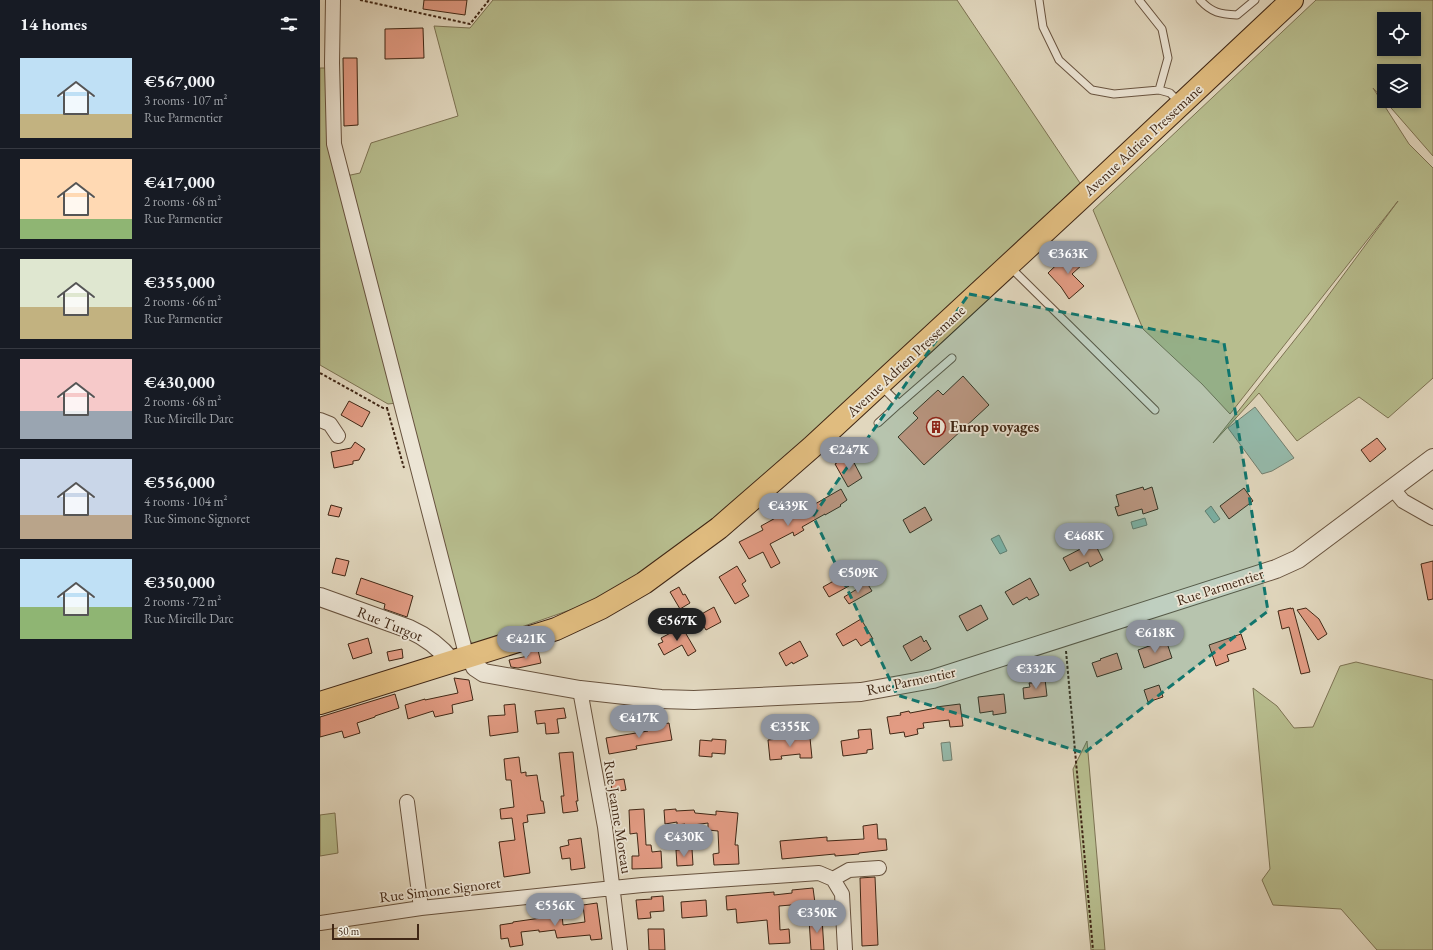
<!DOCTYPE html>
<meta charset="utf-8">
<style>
body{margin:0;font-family:"EB Garamond",serif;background:#242831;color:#f1f3f6;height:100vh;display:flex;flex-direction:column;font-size:15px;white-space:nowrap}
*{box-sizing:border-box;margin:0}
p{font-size:13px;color:#9ea1a6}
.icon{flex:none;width:22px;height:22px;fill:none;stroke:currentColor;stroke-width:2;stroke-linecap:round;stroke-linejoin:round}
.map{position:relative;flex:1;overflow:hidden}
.drawer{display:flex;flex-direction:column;background:#171b24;width:320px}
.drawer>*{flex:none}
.buttons{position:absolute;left:1057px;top:12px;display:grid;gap:8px}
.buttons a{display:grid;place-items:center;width:44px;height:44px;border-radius:0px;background:#171b24;box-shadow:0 2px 6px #0003;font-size:20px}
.scale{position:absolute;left:12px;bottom:10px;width:87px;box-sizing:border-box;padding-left:4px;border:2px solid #402715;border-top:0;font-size:11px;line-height:14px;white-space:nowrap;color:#402715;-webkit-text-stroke:3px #ece5d5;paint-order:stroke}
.price{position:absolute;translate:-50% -34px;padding:0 9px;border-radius:14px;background:#8c9099;color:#fff;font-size:13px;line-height:26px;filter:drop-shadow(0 1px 2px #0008)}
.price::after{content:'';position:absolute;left:50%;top:24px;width:12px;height:9px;margin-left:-6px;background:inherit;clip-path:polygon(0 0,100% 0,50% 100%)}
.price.on{background:#222;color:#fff}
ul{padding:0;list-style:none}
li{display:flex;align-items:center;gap:12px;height:100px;padding:0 20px}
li+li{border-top:1px solid #363941}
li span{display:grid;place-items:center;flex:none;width:112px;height:80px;border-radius:0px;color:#555}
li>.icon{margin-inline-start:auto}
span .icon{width:48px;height:48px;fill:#fffc;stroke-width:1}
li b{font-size:17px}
h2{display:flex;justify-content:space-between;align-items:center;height:48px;padding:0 20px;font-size:17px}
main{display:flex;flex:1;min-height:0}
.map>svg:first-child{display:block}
.green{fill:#b7bd8e;stroke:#7c7252;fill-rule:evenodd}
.water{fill:#95baab;stroke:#737f6f}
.building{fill:#e29b83;stroke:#402715}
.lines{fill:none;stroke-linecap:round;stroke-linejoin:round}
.service-casing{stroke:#68533f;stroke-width:9}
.minor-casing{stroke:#68533f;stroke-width:16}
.tertiary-casing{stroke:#68533f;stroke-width:20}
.primary-casing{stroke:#402715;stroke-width:24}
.path{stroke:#402715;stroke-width:2;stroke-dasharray:3 2;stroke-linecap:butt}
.service{stroke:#ece5d5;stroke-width:7}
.minor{stroke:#ece5d5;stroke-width:14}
.tertiary{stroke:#ece5d5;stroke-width:18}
.primary{stroke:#e0bc7f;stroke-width:22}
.marked{fill:#0f766e;fill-opacity:0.2;stroke:#0f766e;stroke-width:3;stroke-dasharray:8 5;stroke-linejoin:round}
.labels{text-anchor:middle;stroke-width:3.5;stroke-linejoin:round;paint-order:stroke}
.street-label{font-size:15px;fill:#402715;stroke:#ece5d5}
.poi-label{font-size:15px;font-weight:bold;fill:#402715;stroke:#ece5d5;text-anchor:start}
</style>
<main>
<section class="drawer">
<h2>14 homes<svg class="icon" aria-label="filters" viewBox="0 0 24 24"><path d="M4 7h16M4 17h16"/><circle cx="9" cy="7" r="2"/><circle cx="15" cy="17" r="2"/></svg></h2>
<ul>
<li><span style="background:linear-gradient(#bfe0f5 70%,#c2b280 0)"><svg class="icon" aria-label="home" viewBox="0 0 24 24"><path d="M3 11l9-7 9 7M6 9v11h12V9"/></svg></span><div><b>€567,000</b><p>3 rooms · 107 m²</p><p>Rue Parmentier</p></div></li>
<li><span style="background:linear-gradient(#ffd9b3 75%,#8fb573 0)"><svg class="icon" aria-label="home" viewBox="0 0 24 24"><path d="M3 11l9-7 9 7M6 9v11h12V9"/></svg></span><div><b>€417,000</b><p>2 rooms · 68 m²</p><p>Rue Parmentier</p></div></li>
<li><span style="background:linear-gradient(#dfe7d0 60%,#c2b280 0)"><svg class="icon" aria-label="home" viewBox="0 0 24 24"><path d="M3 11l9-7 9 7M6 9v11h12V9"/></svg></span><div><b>€355,000</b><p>2 rooms · 66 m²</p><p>Rue Parmentier</p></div></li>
<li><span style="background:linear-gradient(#f6c9c9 65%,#9aa5b1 0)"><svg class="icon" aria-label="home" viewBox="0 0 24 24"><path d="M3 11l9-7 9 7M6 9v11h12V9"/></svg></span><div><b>€430,000</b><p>2 rooms · 68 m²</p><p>Rue Mireille Darc</p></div></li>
<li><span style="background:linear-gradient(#c9d6e8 70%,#b9a48a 0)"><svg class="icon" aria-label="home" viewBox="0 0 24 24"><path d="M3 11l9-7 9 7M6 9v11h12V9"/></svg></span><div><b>€556,000</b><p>4 rooms · 104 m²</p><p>Rue Simone Signoret</p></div></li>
<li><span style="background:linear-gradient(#bfe0f5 60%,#8fb573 0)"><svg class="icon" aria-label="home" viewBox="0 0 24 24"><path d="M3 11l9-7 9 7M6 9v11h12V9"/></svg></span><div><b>€350,000</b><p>2 rooms · 72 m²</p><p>Rue Mireille Darc</p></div></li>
</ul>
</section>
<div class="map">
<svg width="1113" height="950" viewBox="0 0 1113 950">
<rect width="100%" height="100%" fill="#e1d7be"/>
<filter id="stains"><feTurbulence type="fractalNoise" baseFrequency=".005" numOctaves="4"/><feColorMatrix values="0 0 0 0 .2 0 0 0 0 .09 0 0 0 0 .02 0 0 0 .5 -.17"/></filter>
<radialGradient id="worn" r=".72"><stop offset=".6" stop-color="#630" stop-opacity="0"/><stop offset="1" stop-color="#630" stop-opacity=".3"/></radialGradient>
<path class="green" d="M173,0H637L760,183L467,461L321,574L287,597L153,644L147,637L26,176L40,173L51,143L138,116L114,26L150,28Z
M996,0H1113V156L1065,101H1094V71H1064V100L1053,88L1089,144L1113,168V378L1068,418L1039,397L977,441L939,393L893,443L988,323L1078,201L910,414L882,384L823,329L773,210ZM1064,19H1094V49H1064Z
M0,68H8L10,145L77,403L68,404L0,365Z
M1036,662L1113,680V950H1057L1021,909L953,905L942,880L950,869L933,688L957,706L974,728L993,727L1020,666Z
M767,741L785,950H771L753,769Z
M15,813L18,853L0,856V815Z"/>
<path class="water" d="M935,407L974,458L952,471L942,474L908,428Z
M891,506L900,519L894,523L885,511Z
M825,518L827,525L813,529L811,522Z
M679,535L687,551L680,554L671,539Z
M630,742L632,760L623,761L621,743Z"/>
<path class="building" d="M104,0H147L145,15L103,9Z
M103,28L104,58L65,59V29Z
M23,58H37L38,125L24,126Z
M751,251L763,264L752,274L764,286L749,299L741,287L728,273Z
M643,376L669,405L604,465L578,437L598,418L593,413L618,390L623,395Z
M29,401L50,412L42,427L21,415Z
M1057,438L1066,449L1050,462L1041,450Z
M35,442L45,449L39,460L33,461V464L14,468L11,452L31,448Z
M530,455L542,478L528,487L515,464Z
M823,487L824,490L832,487L838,509L823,514L822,509L798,516L795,507L799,506L796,495Z
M924,488L933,501L909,519L900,506Z
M521,489L527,500L520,505L521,506L505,515V514L482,527L484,530L474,536L473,532L450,544L460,563L451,568L443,552L429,559L419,542L443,530L441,526L479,505L483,511Z
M11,505L22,508L19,517L8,515Z
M605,507L612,520L590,533L583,520Z
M774,542L783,560L770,567L768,562L750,571L743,558Z
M16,558L29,561L25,576L12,573Z
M1113,561V599L1108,600L1101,564Z
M417,566L426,581L422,584L429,596L415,604L399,577Z
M523,577L529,586L509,597L503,587L519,578L520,579Z
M41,578L93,596L87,617L64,609L65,604L36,594Z
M710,578L719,595L709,600L707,597L693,605L685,592Z
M547,583L552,591L529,604L524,597Z
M359,587L363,595L365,594L370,603L360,609L350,592Z
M661,605L668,619L647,631L639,616Z
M394,607L401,622L386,630L378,616Z
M971,608V609L973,608L990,672L981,674L969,627L962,629L958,611Z
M986,608L999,619L1007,634L998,640L977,610Z
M541,619L553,639L541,646L536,639L523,646L516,634Z
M362,627L376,651L368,656L362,645L344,655L338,644L343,642L341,638Z
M921,634L926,649L907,655L909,661L896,666L889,645Z
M601,636L604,642L606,640L611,649L591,661L583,646Z
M48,638L52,653L33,659L28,644Z
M846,640L852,658L824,668L818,650Z
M480,641L488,656L473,664L472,662L466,666L459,653Z
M82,649L83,658L69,661L67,652Z
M218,650L221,663L198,668L191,667L189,660L208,656L207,652Z
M797,653L802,669L777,677L772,663L781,660L780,659Z
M134,678L149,680L153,700L132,705L133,713L115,717L113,711L88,719L85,705L105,699V700L138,693Z
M725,679L727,696L704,699L703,688L710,687L709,683H716V680Z
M839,685L843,697L828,702L824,690Z
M75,694L79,708L55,716V717L37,723L40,733L24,738L22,731L0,737V717Z
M684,694L686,713L673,715V711L660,713L658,697Z
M195,704L198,732L170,736L168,716L185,715L184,705Z
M640,704L643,726L630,727L629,720L603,723L604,728L597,729L598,734L585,737L584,732L570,734L567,717L581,715L580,713L589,711L590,713L616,708V707Z
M244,708L246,718L237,719L239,733L226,734L225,723L217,724L215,711Z
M349,723L352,740L316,746L317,749L289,754L286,738L328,731L327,727Z
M551,729L553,749L547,750V753L523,756L521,741L539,738L538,730Z
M468,738V740L490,738L492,758H480V754L461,756L462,759L450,760L448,740Z
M392,739L406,740L405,754L392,753V757L379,756L380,740L392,741Z
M253,752L258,801H256L258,811L243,813L241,796H244L239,753Z
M199,757L201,773L206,772V776L217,775L221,801H223L225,813L207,815L208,822L203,823L210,873L184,877L179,842L195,840L192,818L181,819L180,809L194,807L191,780H186L184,759Z
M304,779L306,790L292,792L291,781Z
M324,809L326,845H331L332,852L341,851L342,868L312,869V856H319L317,833L310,834L309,810Z
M356,809V811L374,810L375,813L396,815V811L418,813L415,845H418L419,864L394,865L393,854L399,853L398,831L388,830V823L366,826L365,824L357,825V822L345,824L344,810Z
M557,824L558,839H566L567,850L539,853V854L515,856V854L462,859L460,841L507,837V841L544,839L543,826Z
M261,838L265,868L251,870L250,858L242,859L240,847L249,845L248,840Z
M372,849L373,865L357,866L356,850Z
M555,877L558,945L542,946L540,878Z
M493,888L495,903L459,906L460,930L469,929L470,943L449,944L447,920L417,923L416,909L407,910L406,896L454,892V895L472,893V890Z
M343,896L344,911L330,912L331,918L318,919L316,900L332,899L331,897Z
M386,900L387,916L362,918L361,902Z
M277,903L282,939L271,940L270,935L237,938L235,930L219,932V930L201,932L203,945L190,947L188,938L181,939L180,925L193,923V922L242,915L243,925L265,922L263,905Z
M502,918L504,950H491L489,919Z
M328,929H344L345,950H329Z"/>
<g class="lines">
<defs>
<path id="service" d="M719,0L723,27L739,60L772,90L794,94L839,90L850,93L860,103
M819,0L842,29L848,58L839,90
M880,0C892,13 900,14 917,15L935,0
M690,267L835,410
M561,386L579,404L632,358
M558,423L579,404"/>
<path id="minor" d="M13,0L12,63L14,144L147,658
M0,420L10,424L18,436
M1073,489L1083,501L1113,518
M260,690L285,827L300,950
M87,802L101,908
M513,879L529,870L559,868
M0,923L101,908L322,885L499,873L513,879L522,894L525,950"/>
<path id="tertiary" d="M0,597L89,629C107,637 120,647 132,662
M151,656L155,667L164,673L260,690L341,699L374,700L541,692L613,679L956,569L978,559L1113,458"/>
<path id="primary" d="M0,703L236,629L281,608L324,583L399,528L492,447L760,199L972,0"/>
</defs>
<use href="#service" class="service-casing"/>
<use href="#minor" class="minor-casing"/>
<use href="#tertiary" class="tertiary-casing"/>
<use href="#primary" class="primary-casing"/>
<path class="path" d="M40,0L150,24L169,0
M0,373L63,408H68
M67,408L84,468
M746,651L773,950"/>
<use href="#service" class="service"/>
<use href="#minor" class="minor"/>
<use href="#tertiary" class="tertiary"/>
<use href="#primary" class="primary"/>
</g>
<path class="marked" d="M649,294L904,343L948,611L764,753L577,695L493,516Z"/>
<defs>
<symbol id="building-ring" viewBox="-11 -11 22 22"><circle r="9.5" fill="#ece5d5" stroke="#8f2418" stroke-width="1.5"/><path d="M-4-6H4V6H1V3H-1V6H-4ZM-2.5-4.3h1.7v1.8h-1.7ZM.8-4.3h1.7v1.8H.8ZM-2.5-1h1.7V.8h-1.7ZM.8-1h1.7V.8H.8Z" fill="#8f2418"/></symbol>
</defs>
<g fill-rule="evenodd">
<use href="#building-ring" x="605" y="416" width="22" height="22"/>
</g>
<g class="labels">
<g class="street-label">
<text transform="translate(823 140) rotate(-43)" y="5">Avenue Adrien Pressemane</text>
<text transform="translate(586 361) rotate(-43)" y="5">Avenue Adrien Pressemane</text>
<text transform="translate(900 587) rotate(-18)" y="5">Rue Parmentier</text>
<text transform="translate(70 624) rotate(22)" y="5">Rue Turgot</text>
<text transform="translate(591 681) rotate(-12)" y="5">Rue Parmentier</text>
<text transform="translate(298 817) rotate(81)" y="5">Rue Jeanne Moreau</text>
<text transform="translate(120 890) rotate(-7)" y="5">Rue Simone Signoret</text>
</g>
<g class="poi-label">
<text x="630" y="432">Europ voyages</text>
</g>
</g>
<rect width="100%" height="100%" filter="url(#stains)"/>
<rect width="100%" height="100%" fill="url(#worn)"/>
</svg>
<div class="buttons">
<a><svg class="icon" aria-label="locate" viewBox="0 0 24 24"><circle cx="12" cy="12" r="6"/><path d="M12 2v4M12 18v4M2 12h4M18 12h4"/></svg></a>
<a><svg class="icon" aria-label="layers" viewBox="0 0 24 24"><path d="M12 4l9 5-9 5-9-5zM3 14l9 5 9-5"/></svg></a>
</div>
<div class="scale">50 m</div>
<b class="price" style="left:748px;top:275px">€363K</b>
<b class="price" style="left:529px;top:471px">€247K</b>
<b class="price" style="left:468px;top:527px">€439K</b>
<b class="price" style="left:764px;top:557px">€468K</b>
<b class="price" style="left:538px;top:594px">€509K</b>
<b class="price on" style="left:357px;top:642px">€567K</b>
<b class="price" style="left:835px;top:654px">€618K</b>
<b class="price" style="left:206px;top:660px">€421K</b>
<b class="price" style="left:716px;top:690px">€332K</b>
<b class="price" style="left:319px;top:739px">€417K</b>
<b class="price" style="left:470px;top:748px">€355K</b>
<b class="price" style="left:364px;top:858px">€430K</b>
<b class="price" style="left:235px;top:927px">€556K</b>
<b class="price" style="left:497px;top:934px">€350K</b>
</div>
</main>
